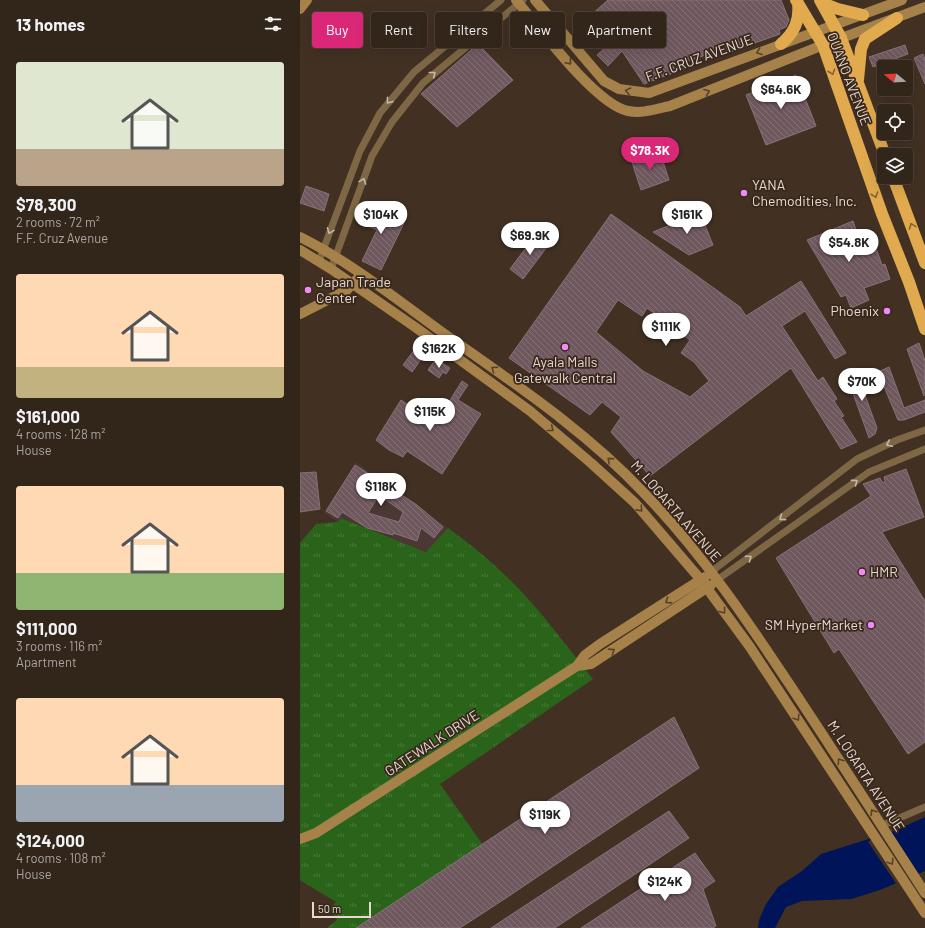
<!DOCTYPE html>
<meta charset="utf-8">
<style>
body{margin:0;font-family:Barlow,sans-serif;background:#3a2d23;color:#f1f3f6;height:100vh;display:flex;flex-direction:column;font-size:15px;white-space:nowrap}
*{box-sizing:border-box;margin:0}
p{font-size:13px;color:#a8a5a2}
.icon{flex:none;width:22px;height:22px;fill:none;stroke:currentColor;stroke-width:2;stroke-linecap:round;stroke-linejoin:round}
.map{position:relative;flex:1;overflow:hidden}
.details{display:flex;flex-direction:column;background:#32251a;width:300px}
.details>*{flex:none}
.hud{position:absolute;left:12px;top:12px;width:380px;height:36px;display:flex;gap:8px}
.needle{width:26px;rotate:288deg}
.buttons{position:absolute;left:577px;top:60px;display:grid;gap:8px}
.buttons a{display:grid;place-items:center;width:36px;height:36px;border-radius:4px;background:#32251a;box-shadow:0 4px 16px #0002,0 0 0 1px #4d4239;font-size:20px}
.scale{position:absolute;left:12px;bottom:10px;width:59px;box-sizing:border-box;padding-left:4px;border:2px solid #e5d9d1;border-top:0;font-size:11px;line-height:14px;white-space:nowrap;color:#e5d9d1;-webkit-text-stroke:3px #38271a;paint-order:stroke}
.price{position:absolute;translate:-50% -34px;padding:0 9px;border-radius:14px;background:#fff;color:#222;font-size:13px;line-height:26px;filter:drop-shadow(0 1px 2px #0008)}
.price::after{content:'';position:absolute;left:50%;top:24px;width:12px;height:9px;margin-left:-6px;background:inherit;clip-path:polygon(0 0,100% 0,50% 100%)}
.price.active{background:#db2777;color:#fff}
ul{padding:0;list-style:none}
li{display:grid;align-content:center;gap:8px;height:212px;padding:0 16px}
li span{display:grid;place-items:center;height:124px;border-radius:4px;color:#555}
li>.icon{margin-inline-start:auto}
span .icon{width:72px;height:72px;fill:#fffc;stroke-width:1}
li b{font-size:17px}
h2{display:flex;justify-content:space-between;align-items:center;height:48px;padding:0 16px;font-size:17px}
.pill{padding:0 14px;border-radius:4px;background:#32251a;box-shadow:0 4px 16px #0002,0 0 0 1px #4d4239;font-size:14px;line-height:36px}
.pill.active{background:#db2777;color:#fff}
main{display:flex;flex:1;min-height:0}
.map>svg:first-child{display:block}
.education{fill:#4b3733}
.grass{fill:url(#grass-tufts)}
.water{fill:#001459}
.pier{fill:#423123}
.building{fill:url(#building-back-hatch);stroke:#897078;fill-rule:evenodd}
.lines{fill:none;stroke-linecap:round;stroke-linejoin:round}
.street{stroke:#7e6745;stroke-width:7}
.secondary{stroke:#a6824a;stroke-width:10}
.highway{stroke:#e2aa4e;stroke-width:12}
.oneway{stroke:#594228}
.oneway2{stroke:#846231}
.oneway3{stroke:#c6b7a7}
.poi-dot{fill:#ee8bf8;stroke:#38271a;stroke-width:1.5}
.labels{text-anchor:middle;stroke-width:3.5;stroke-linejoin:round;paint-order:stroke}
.street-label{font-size:14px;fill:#e5d9d1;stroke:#38271a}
.poi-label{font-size:14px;fill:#e5d9d1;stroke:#38271a;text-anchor:start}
</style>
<main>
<section class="details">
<h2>13 homes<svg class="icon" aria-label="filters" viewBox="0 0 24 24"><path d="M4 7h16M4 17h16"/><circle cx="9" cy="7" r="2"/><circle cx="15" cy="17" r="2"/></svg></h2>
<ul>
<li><span style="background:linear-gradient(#dfe7d0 70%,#b9a48a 0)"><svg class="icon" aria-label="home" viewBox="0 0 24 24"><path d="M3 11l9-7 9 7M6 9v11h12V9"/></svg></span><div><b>$78,300</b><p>2 rooms · 72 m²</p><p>F.F. Cruz Avenue</p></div></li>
<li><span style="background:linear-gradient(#ffd9b3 75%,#c2b280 0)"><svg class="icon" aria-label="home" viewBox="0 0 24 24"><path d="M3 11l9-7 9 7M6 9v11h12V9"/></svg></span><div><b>$161,000</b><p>4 rooms · 128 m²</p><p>House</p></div></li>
<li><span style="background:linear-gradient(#ffd9b3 70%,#8fb573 0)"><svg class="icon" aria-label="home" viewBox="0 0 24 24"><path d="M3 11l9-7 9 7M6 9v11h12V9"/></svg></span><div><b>$111,000</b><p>3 rooms · 116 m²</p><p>Apartment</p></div></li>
<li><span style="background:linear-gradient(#ffd9b3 70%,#9aa5b1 0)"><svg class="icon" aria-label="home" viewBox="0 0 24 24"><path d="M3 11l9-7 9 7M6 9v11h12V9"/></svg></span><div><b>$124,000</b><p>4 rooms · 108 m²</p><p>House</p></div></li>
</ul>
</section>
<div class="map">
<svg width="625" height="928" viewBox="0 0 625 928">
<defs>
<pattern id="grass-tufts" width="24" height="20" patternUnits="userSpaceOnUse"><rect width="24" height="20" fill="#2a641a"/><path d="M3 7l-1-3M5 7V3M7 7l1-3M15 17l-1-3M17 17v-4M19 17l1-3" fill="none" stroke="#497a3a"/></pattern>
<pattern id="building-back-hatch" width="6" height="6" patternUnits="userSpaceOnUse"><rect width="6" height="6" fill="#70585f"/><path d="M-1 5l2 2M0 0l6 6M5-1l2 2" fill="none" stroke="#846f75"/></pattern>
</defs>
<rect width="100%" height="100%" fill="#423123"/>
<path class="education" d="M56,462L148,528L127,552L42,518L38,522L24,513Z"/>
<path class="grass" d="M41,518L126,552L148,528C170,544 191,561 211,581C241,610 266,646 293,679L140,784L183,845L56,928H27L37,920L29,909L36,902L0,880V543L16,524L38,522Z"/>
<path class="water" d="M625,817V871L580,890L551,899L502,901L486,907L475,928H458L459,920L466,904L478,887L502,871L521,854L594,831Z"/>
<path class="pier" d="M590,830L620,876L597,885L568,842L581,833Z"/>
<path class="building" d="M308,0H481L489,20L486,27L479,30L480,34L424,54L422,49L386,62L388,67L344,84L322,51L308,66L297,55L306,47L283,22Z
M178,44L213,80L157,127L121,94Z
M605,45L608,54L573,67L569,57Z
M623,54L625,59V84L614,58Z
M496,75L516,126L466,145L446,95Z
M360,152L369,180L341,190L332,162Z
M6,186L29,194L24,211L0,203Z
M68,203L105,221L81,270L62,261L77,230L59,222Z
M400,213L413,245L389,255L353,232Z
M311,214L440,307L446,316L501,281L546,353L535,359L505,311L482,326L518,381L523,377L537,399L534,401L544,416L541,417L557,442L541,449L491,368L350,476L311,432L321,417L302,402L290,415L209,358ZM318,300L342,316L347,308L390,340L381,353L394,362L409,381L390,397L343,371L296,332Z
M553,221L564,253L576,248L582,265L585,264L590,279L564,288L569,300L551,308L546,295L541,297L507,240Z
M237,233L250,243L223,279L210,269Z
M619,343L625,361L624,396L607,349Z
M118,345L127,351L112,372L103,365Z
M136,359L150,368L146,374L143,372L139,378L128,370Z
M589,367L604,408L625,400V412L604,420H598L578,372Z
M555,368L577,428L575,434L569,438L545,371Z
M162,381L168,385L158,400L181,414L142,474L107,451L103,457L89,450L76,440L101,400L136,423Z
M55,465L117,505L143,527L134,538L121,528L117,541L93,533V535L67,528L42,512L38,518L26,511ZM79,495L103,512L99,522L68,513Z
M606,469L624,517L582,532L625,601V742L608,754L539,649L534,653L476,558L571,496L563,484L580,478L583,483L585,481L584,477Z
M16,472L20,509L0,512V473Z
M374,717L399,768L203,900L160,928H56Z
M369,811L389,838L255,928H191Z
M395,853L415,881L403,889L416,926L413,928H281Z"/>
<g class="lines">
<path class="street" d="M19,261L60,151L80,113L114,72L201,0
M31,269L72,156L92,122L123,83L223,0
M411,572L557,459L597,440L625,430
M417,580L569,472L625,449
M581,826L625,807"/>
<path class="secondary" d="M216,0C239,27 295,104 328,111C342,114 356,109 370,106L523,45L625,7
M235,0L304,81L319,89L349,93L602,0
M0,9L7,0
M0,237C52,263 99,301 146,335C215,384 286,431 344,493C401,552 447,620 492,688C537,756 581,825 625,893
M0,250L31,269L115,327L230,411L291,463L335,503L401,580L450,647L625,913
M0,314L47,290L57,279
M277,666L291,664L411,585
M0,839L16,833L277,666L285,655L300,644L405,577"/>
<path class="highway" d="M496,0L523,45L582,214L609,282L625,329
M520,0L541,38L585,155
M522,3L538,9L563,15
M481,44C494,33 500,21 498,3
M558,80L561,49L565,39L597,18
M593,177L625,263"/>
</g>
<defs><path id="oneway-chevron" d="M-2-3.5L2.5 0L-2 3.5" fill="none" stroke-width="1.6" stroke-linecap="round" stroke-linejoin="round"/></defs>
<g class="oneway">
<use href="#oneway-chevron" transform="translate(459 52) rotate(160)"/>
<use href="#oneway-chevron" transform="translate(269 62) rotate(49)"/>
<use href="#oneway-chevron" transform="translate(328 91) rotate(-168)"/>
<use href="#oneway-chevron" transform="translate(407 92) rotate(-21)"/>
<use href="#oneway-chevron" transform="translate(194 369) rotate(-145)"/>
<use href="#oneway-chevron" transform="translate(251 429) rotate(39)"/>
<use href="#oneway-chevron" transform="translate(310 460) rotate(-138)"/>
<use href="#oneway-chevron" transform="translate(340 509) rotate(48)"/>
<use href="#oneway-chevron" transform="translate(368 601) rotate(147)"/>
<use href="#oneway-chevron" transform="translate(423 611) rotate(54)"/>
<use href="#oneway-chevron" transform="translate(312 651) rotate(-33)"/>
<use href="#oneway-chevron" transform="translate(497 718) rotate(56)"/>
<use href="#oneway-chevron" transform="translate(540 761) rotate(-124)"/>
<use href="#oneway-chevron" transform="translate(573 812) rotate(-122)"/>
<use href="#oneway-chevron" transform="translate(591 862) rotate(56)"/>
</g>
<g class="oneway2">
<use href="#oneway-chevron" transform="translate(532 72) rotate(71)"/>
<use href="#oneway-chevron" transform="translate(575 195) rotate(71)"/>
<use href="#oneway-chevron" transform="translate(612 226) rotate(-110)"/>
</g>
<g class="oneway3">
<use href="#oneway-chevron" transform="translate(133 74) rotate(-39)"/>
<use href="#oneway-chevron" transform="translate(89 101) rotate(128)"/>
<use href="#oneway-chevron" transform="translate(63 181) rotate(-70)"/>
<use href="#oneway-chevron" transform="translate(30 231) rotate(111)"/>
<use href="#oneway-chevron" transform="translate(589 444) rotate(155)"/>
<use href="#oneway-chevron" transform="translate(555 482) rotate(-36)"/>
<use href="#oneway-chevron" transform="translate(482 518) rotate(143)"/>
<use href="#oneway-chevron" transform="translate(449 558) rotate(-35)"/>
</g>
<g class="poi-dot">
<circle cx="444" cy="193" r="4"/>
<circle cx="8" cy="290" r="4"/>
<circle cx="587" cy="311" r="4"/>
<circle cx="265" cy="347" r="4"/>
<circle cx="562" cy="572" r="4"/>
<circle cx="571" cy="625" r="4"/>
</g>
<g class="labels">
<g class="street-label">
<text transform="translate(399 58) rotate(-20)" y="5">F.F. CRUZ AVENUE</text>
<text transform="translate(549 79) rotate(69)" y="5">OUANO AVENUE</text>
<text transform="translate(376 511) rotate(49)" y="5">M. LOGARTA AVENUE</text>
<text transform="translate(132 743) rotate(-33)" y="5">GATEWALK DRIVE</text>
<text transform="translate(566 776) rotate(57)" y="5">M. LOGARTA AVENUE</text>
</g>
<g class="poi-label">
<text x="452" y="190">YANA<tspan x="452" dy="16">Chemodities, Inc.</tspan></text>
<text x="16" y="287">Japan Trade<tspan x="16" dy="16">Center</tspan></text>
<text x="579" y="316" text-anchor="end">Phoenix</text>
<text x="265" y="367" text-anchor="middle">Ayala Malls<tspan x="265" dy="16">Gatewalk Central</tspan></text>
<text x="570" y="577">HMR</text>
<text x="563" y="630" text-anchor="end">SM HyperMarket</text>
</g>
</g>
</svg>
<div class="buttons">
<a><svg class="needle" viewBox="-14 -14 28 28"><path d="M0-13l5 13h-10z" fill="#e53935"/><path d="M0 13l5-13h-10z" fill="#a8a5a2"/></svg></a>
<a><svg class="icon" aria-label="locate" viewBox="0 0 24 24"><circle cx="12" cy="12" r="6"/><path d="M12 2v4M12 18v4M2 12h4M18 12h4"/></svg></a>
<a><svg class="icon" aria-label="layers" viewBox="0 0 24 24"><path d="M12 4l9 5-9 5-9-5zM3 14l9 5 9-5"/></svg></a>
</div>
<div class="scale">50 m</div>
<b class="price" style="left:481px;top:110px">$64.6K</b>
<b class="price active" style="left:350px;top:171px">$78.3K</b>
<b class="price" style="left:81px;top:235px">$104K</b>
<b class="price" style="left:387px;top:235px">$161K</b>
<b class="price" style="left:230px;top:256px">$69.9K</b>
<b class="price" style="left:549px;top:263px">$54.8K</b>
<b class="price" style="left:366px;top:347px">$111K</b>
<b class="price" style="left:139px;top:369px">$162K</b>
<b class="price" style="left:562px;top:402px">$70K</b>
<b class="price" style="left:130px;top:432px">$115K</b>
<b class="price" style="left:81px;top:507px">$118K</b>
<b class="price" style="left:245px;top:835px">$119K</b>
<b class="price" style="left:365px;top:902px">$124K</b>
<div class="hud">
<a class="pill active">Buy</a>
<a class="pill">Rent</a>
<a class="pill">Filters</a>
<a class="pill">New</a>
<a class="pill">Apartment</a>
</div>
</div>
</main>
